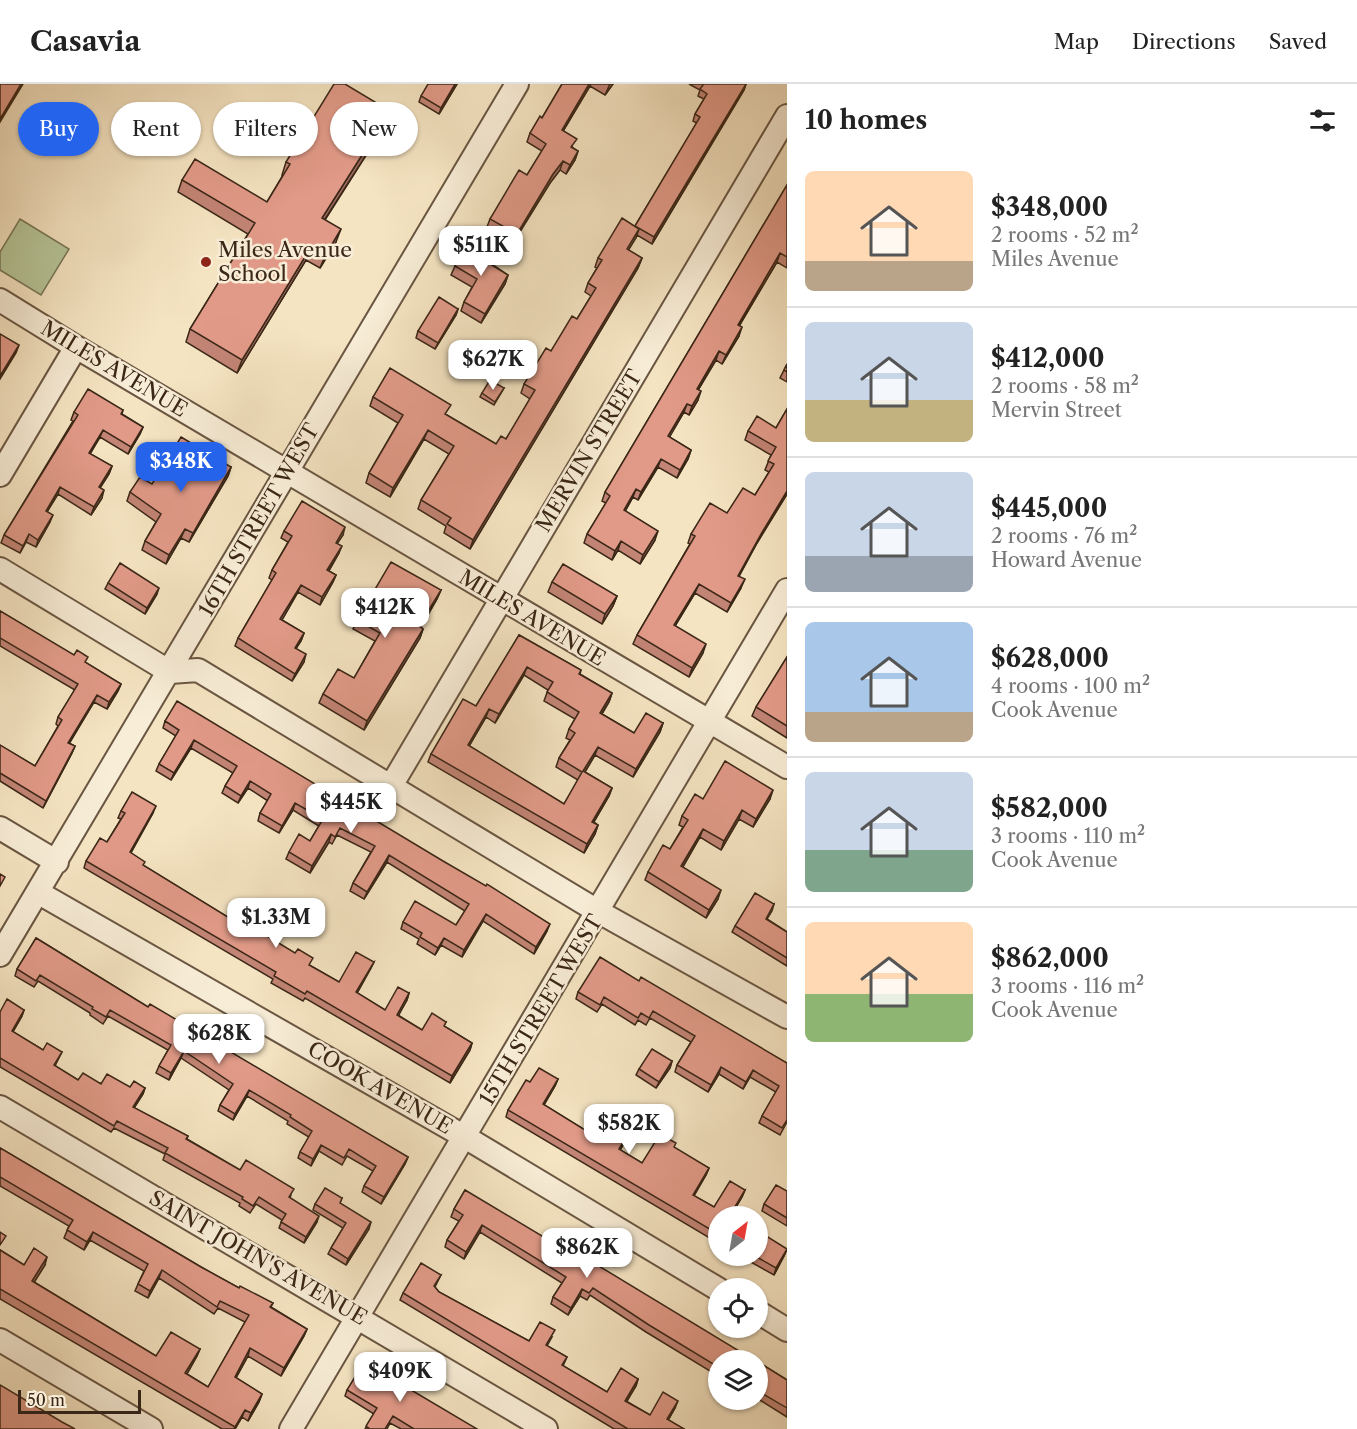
<!DOCTYPE html>
<meta charset="utf-8">
<style>
body{margin:0;font-family:"Libre Caslon Text",serif;background:#f2f2f2;color:#222;height:100vh;display:flex;flex-direction:column;font-size:22px;white-space:nowrap}
*{box-sizing:border-box;margin:0}
p{font-size:20px;color:#767676}
.icon{flex:none;width:33px;height:33px;fill:none;stroke:currentColor;stroke-width:2;stroke-linecap:round;stroke-linejoin:round}
.map{position:relative;flex:1;overflow:hidden}
.sheet{display:flex;flex-direction:column;background:#fff;width:570px}
.sheet>*{flex:none}
.guide{position:absolute;left:18px;top:18px;width:570px;height:54px;display:flex;gap:12px}
.needle{width:39px;rotate:31deg}
.controls{position:absolute;left:708px;top:1122px;display:grid;gap:12px}
.controls a{display:grid;place-items:center;width:60px;height:60px;border-radius:50%;background:#fff;box-shadow:0 2px 4px #0004;font-size:30px}
.scale{position:absolute;left:18px;bottom:15px;width:123px;box-sizing:border-box;padding-left:6px;border:3px solid #3b2717;border-top:0;font-size:16px;line-height:21px;white-space:nowrap;color:#3b2717;-webkit-text-stroke:4px #f8edd7;paint-order:stroke}
.price{position:absolute;translate:-50% -51px;padding:0 14px;border-radius:12px;background:#fff;color:#222;font-size:20px;line-height:39px;filter:drop-shadow(0 2px 3px #0008)}
.price::after{content:'';position:absolute;left:50%;top:36px;width:18px;height:14px;margin-left:-9px;background:inherit;clip-path:polygon(0 0,100% 0,50% 100%)}
.price.current{background:#2563eb;color:#fff}
ul{padding:0;list-style:none}
li{display:flex;align-items:center;gap:18px;height:150px;padding:0 18px}
li+li{border-top:2px solid #e0e0e0}
li span{display:grid;place-items:center;flex:none;width:168px;height:120px;border-radius:9px;color:#555}
li>.icon{margin-inline-start:auto}
span .icon{width:72px;height:72px;fill:#fffc;stroke-width:1}
li b{font-size:26px}
h2{display:flex;justify-content:space-between;align-items:center;height:72px;padding:0 18px;font-size:26px}
.chip{padding:0 21px;border-radius:27px;background:#fff;box-shadow:0 2px 4px #0004;font-size:21px;line-height:54px}
.chip.current{background:#2563eb;color:#fff}
header{display:flex;align-items:center;gap:36px;box-sizing:border-box;height:84px;padding:0 30px;background:#fff;border-bottom:2px solid #e0e0e0}
header strong{font-size:28px}
nav{display:flex;gap:33px;margin-inline-start:auto;font-size:21px}
main{display:flex;flex:1;min-height:0}
.map>svg:first-child{display:block}
.green{fill:#b6c598;stroke:#787658;stroke-width:1.5}
.lines{fill:none;stroke-linecap:round;stroke-linejoin:round}
.minor-casing{stroke:#6a5642;stroke-width:26}
.minor{stroke:#f8edd7;stroke-width:22}
.wall{fill:#c28475;stroke:#3b2717;stroke-width:1.5;fill-rule:evenodd}
.shaded-wall{fill:#9e6c5f;stroke:#3b2717;stroke-width:1.5}
.building{fill:#e19a88;stroke:#3b2717;stroke-width:1.5;fill-rule:evenodd}
.poi-dot{fill:#8f2418;stroke:#f8edd7;stroke-width:2}
.labels{text-anchor:middle;stroke-width:5;stroke-linejoin:round;paint-order:stroke}
.poi-label{font-size:21px;fill:#3b2717;stroke:#f8edd7;text-anchor:start}
.street-label{font-size:21px;fill:#3b2717;stroke:#f8edd7}
</style>
<header>
<strong>Casavia</strong>
<nav><a>Map</a><a>Directions</a><a>Saved</a></nav>
</header>
<main>
<div class="map">
<svg width="787" height="1345" viewBox="0 0 787 1345">
<rect width="100%" height="100%" fill="#f5e4c2"/>
<filter id="stains"><feTurbulence type="fractalNoise" baseFrequency=".00333" numOctaves="4"/><feColorMatrix values="0 0 0 0 .2 0 0 0 0 .09 0 0 0 0 .02 0 0 0 .5 -.17"/></filter>
<radialGradient id="worn" r=".72"><stop offset=".6" stop-color="#630" stop-opacity="0"/><stop offset="1" stop-color="#630" stop-opacity=".3"/></radialGradient>
<path class="green" d="M20,135L69,165L41,211L0,186V168Z"/>
<g class="lines">
<defs>
<path id="minor" d="M0,216L76,263L787,683
M0,391L76,263
M0,485L170,588L198,586L599,828L787,933
M391,702L787,32
M0,744L57,778
M39,809L465,1053L718,1205
M0,871L517,0
M0,1023L546,1345
M758,1228L787,1246
M0,1256L151,1345
M291,1345L787,506"/>
</defs>
<use href="#minor" class="minor-casing"/>
<use href="#minor" class="minor"/>
</g>
<path class="wall" d="M457,0L439,30L419,18L421,12Z
M562,0H613L605,11L590,2L563,47L573,64L578,67L575,76L566,90L560,86L550,99L513,159L487,143L490,135L527,91L542,67L527,58L530,49L542,34Z
M689,0H746L744,6L652,160L637,151L628,166L642,174L638,184L470,465L444,449L446,442L418,425L421,416L449,370L424,355L390,413L366,399L369,389L398,339L370,322L373,313L447,331L496,360L506,355L530,315L521,309L524,300L577,235L591,212L585,208L588,199L597,184L595,183L598,174L635,142L697,39L693,37L695,30L704,15L698,12L700,6Z
M390,27L386,40L325,136L336,158L320,184L306,176L237,289L186,258L190,245L248,150L178,108L182,96L267,118L283,91H282L286,78Z
M787,101V184L777,178L739,242V252L722,280L716,276L698,306V316L689,331L684,328L669,353L691,366L688,375L677,394L658,383L638,416L633,413L625,427L655,456L640,480L618,466L612,476L584,459L587,450L606,419L602,417L605,408Z
M492,180L508,191L505,200L481,239L461,227L464,218L472,203L451,191L455,182Z
M458,225L456,231L435,265L416,254L418,247Z
M787,280V298L780,294Z
M504,304L494,321L480,313L482,309Z
M787,325V410L757,459L739,492L741,504L727,528L695,509L675,542L703,569L689,593L633,560L637,551L690,460L688,459L691,450L727,429L755,411L769,388L765,386L771,371L745,356L748,347L776,344Z
M123,326L122,330L143,343L140,350L128,370L100,353L90,370L112,382L109,390L100,404L102,414L91,431L58,410L47,428L50,438L36,463L26,458L20,469L1,459L4,451L73,337L71,336L74,328Z
M231,383L228,392L189,458L181,454L166,480L142,466L145,457L156,438L127,417L130,408Z
M284,447L343,451L337,459L339,469L329,487L336,491L333,498L320,521L298,508L282,536L304,549L301,557L296,564L304,578L292,597L235,562L238,554L272,496L269,494L272,486L288,458L281,454Z
M552,498L617,512L613,522L602,540L548,508Z
M108,499L157,510L145,530L105,505Z
M441,506L437,515L421,543L423,545L420,554L364,646L319,619L323,610L354,594L375,557L353,545L357,536Z
M0,527L121,600L118,607L107,625L94,618L69,659L75,662L72,669L43,724L0,697V661L35,682L58,642L56,640L58,633L75,606L0,562Z
M519,551L581,586L580,590L612,609L609,618L602,630L634,649L663,639L660,648L633,693L595,671L585,688L612,704L609,712L594,738L598,741L595,750L584,769L428,678L431,670L476,622ZM524,591L548,606L544,617L575,635L569,645L566,654L570,656L559,674L556,683L578,696L564,720L469,662L486,633L495,639Z
M787,573V654L752,632L756,623Z
M165,637L547,847L534,870L483,837L462,873L441,861L435,871L417,860L419,855L401,845L403,838L456,841L465,827L387,778L364,815L350,807L353,799L371,768L337,751L332,760L329,758L310,789L286,775L289,768L310,757L319,742L293,726L279,749L258,737L260,729L268,717L248,704L238,719L222,709L225,702L233,689L191,664L171,696L156,687L159,680L176,652L163,644Z
M703,715H770L753,743L739,735L721,766L700,753L683,783L718,815L706,834L645,796L648,788L670,765L683,743L679,741L682,732Z
M121,727L153,729L131,769L144,782L252,848L339,898L374,878L371,884L357,909L385,926L409,909L407,916L398,931L422,946L446,938L444,942L472,959L470,966L450,999L305,914L303,917L271,899L273,895L84,784L86,777L107,758L121,735L118,734Z
M774,820L772,827L767,835L787,848V882L732,848L735,842Z
M36,854L148,923L408,1073L405,1080L381,1120L362,1108L364,1102L373,1087L347,1072L342,1081L319,1067L311,1082L298,1074L300,1068L309,1053L287,1040L288,1037L247,1012L233,1036L218,1027L220,1021L229,1006L181,974L169,996L156,989L159,982L168,966L108,932L103,940L90,931V929L38,897L34,903L15,892L17,885Z
M639,897L787,979V1038L780,1051L759,1039L762,1032L776,1008L750,993L743,1005L719,990L708,1008L675,988L677,981L691,958L650,934L646,941L638,936L635,941L602,920L597,928L576,915L578,908Z
M24,926L22,932L13,948L43,966L62,968L55,982L78,996L130,1003L145,1004L143,1010L134,1024L188,1052L187,1055L240,1086L291,1111L290,1114L317,1138L304,1159L279,1144L282,1136L256,1120L250,1129L239,1122L240,1119L163,1076L165,1070L114,1044L111,1048L0,983V928Z
M672,977L670,984L656,1004L636,991L639,985Z
M558,995L555,1002L544,1021L601,1056L639,1032L637,1039L620,1066L642,1079L674,1064L709,1084L706,1091L694,1112L714,1123L745,1106L742,1113L731,1132H718V1159L506,1033L508,1026L530,998Z
M0,1064L201,1183L239,1204L273,1219L271,1223L307,1245L304,1252L281,1292L248,1272L236,1294L262,1310L259,1318L248,1337L242,1333L235,1345H222L0,1215V1166L24,1181H45L34,1198L156,1272L200,1265L197,1272L187,1290L208,1303L245,1238L218,1224L214,1230L159,1194L148,1214L135,1207L138,1200L144,1187L90,1156L84,1166L64,1154L69,1142L0,1102Z
M465,1106L718,1276V1292L646,1248L590,1211L587,1216L580,1212L568,1231L551,1220L553,1213L562,1199L480,1148L464,1175L445,1163L447,1156L459,1137L451,1133L454,1125Z
M787,1107V1142L762,1127L764,1120Z
M342,1114L340,1119L369,1145L346,1181L328,1170L331,1164L343,1144L313,1126L315,1120Z
M787,1165L784,1172L774,1191L740,1172H758Z
M441,1191L435,1203L439,1208L529,1257L552,1253L547,1262L567,1273L563,1282L607,1308L638,1295L636,1302L626,1317L650,1331L675,1324L668,1336L684,1345H614L400,1216L403,1209Z
M758,1278L787,1296V1333L758,1315Z
M347,1306L477,1345H401L390,1339L387,1345H365L374,1330L345,1312Z"/>
<path class="shaded-wall" d="M21,0H23L0,38V35Z
M455,0H457L439,30L441,24Z
M589,0H591L590,2L559,54L562,46Z
M610,0H613L605,11L609,2Z
M746,0L744,6L652,160L654,153Z
M390,27L386,40L318,146L322,134Z
M578,67L575,76L566,90L570,81Z
M563,77L560,86L550,99L513,159L517,150L553,90Z
M341,145L336,158L320,184L325,172Z
M639,145L636,154L623,175L627,165Z
M311,163L306,176L237,289L242,276Z
M780,169L777,178L735,249L738,241Z
M642,174L638,184L470,465L473,456Z
M508,191L505,200L481,239L485,230Z
M458,225L456,231L435,265L438,259Z
M742,243L739,252L722,280L726,271Z
M19,261L16,269L0,295V292Z
M719,267L716,276L694,313L697,305Z
M701,307L698,316L689,331L692,322Z
M687,320L684,328L665,361L668,352Z
M143,343L140,350L128,370L131,363Z
M103,346L100,353L86,376L89,369Z
M428,346L424,355L390,413L393,404Z
M691,366L688,375L677,394L680,386Z
M661,375L658,383L638,416L641,408Z
M112,382L109,390L96,410L99,403Z
M231,383L228,392L189,458L193,449Z
M60,403L58,410L43,434L46,427Z
M636,405L633,413L621,435L624,426Z
M104,406L102,414L91,431L94,423Z
M787,407V410L757,459L735,500L738,492L761,450Z
M53,431L50,438L36,463L38,456Z
M345,443L343,451L333,466L336,459Z
M185,445L181,454L166,480L169,471Z
M658,447L655,456L640,480L643,471Z
M29,450L26,458L20,469L23,462Z
M621,457L618,466L612,476L615,467Z
M342,462L339,469L325,493L327,486Z
M336,491L333,498L320,521L322,513Z
M745,495L741,504L727,528L731,519Z
M699,500L695,509L670,550L674,541Z
M301,501L298,508L278,543L280,535Z
M159,504L157,510L145,530L147,524Z
M441,506L437,515L416,551L419,542Z
M617,512L613,522L602,540L605,530Z
M423,545L420,554L364,646L367,637Z
M304,549L301,557L292,571L295,564Z
M706,560L703,569L689,593L692,584Z
M306,570L304,578L292,597L295,590Z
M527,583L524,591L495,639L499,630Z
M121,600L118,607L107,625L109,618Z
M612,609L609,618L597,637L600,629Z
M97,611L94,618L66,665L68,659Z
M489,625L486,633L465,669L468,661Z
M663,639L660,648L633,693L636,685Z
M194,656L191,664L171,696L174,689Z
M75,662L72,669L43,724L46,717Z
M598,663L595,671L580,696L583,687Z
M250,697L248,704L238,719L241,712Z
M612,704L609,712L589,746L592,738Z
M773,706L770,715L753,743L756,735Z
M295,719L293,726L279,749L282,742Z
M156,722L153,729L127,775L130,768Z
M742,726L739,735L721,766L724,757Z
M598,741L595,750L584,769L587,760Z
M703,745L700,753L678,791L681,782Z
M331,750L329,758L310,789L312,782Z
M389,771L387,778L364,815L367,808Z
M721,806L718,815L706,834L709,826Z
M486,830L483,837L462,873L464,866Z
M550,840L547,847L534,870L536,863Z
M444,854L441,861L435,871L438,864Z
M374,878L371,884L354,915L356,908Z
M409,909L407,916L395,938L397,931Z
M24,926L22,932L9,954L12,947Z
M472,959L470,966L450,999L452,992Z
M184,967L181,974L169,996L171,989Z
M672,977L670,984L656,1004L659,998Z
M721,983L719,990L708,1008L711,1001Z
M753,986L750,993L743,1005L746,998Z
M558,995L555,1002L540,1027L543,1020Z
M145,1004L143,1010L130,1030L133,1023Z
M249,1006L247,1012L233,1036L235,1030Z
M639,1032L637,1039L616,1072L619,1065Z
M321,1061L319,1067L311,1082L313,1075Z
M408,1073L405,1080L381,1120L384,1113Z
M709,1084L706,1091L690,1118L693,1111Z
M745,1106L742,1113L730,1132H729Z
M319,1132L317,1138L304,1159L306,1153Z
M371,1138L369,1145L346,1181L348,1175Z
M482,1141L480,1148L464,1175L466,1168Z
M93,1148L90,1156L84,1166L87,1158Z
M787,1165L784,1172L774,1191L776,1184Z
M47,1173L45,1181L30,1205L32,1197Z
M162,1186L159,1194L148,1214L150,1207Z
M582,1205L580,1212L568,1231L571,1224Z
M307,1245L304,1252L281,1292L284,1284Z
M250,1264L248,1272L232,1301L235,1293Z
M200,1265L197,1272L183,1297L185,1289Z
M638,1295L636,1302L623,1324L625,1317Z
M262,1310L259,1318L248,1337L251,1329Z
M678,1317L675,1324L665,1342L667,1335Z
M245,1326L242,1333L235,1345H234Z"/>
<path class="building" d="M0,0H21L0,35Z
M334,0H345L390,27L322,134L341,145L325,172L311,163L242,276L190,245L255,139L182,96L195,75L267,118L290,80L286,78Z
M428,0H455L441,24L421,12Z
M562,0H589L562,46L577,55L571,63L578,67L570,81L563,77L553,90L517,150L490,135L519,86L527,91L546,60L530,49L540,32L542,34Z
M702,0H746L654,153L635,142L700,33L695,30L707,10L700,5L703,1Z
M787,101V173L780,169L738,241L742,243L726,271L719,267L697,305L701,307L692,322L687,320L668,352L691,366L680,386L661,375L641,408L636,405L624,426L658,447L643,471L621,457L615,467L587,450L610,412L605,408Z
M622,134L639,145L627,165L642,174L473,456L447,440L451,434L421,416L454,362L428,346L393,404L369,389L403,331L373,313L390,284L451,321L445,330L496,360L501,352L506,355L535,306L524,300L546,264L551,267L572,232L577,235L596,204L588,199L602,176L598,174Z
M470,157L495,172L490,180L508,191L485,230L464,218L477,195L455,182Z
M439,213L458,225L438,259L418,247Z
M0,250L19,261L0,292Z
M787,280V288L784,286Z
M490,296L504,304L495,318L482,309Z
M88,305L123,326L121,330L143,343L131,363L103,346L89,369L112,382L99,403L104,406L94,423L60,403L46,427L53,431L38,456L29,450L23,462L4,451L78,331L74,328Z
M787,325V407L761,450L738,492L745,495L731,519L699,500L674,541L706,560L692,584L637,551L695,452L691,450L710,419L727,429L743,404L755,411L774,380L768,377L776,363L748,347L757,332L776,344Z
M181,353L231,383L193,449L185,445L169,471L145,457L161,430L130,408L140,393L152,400Z
M302,417L345,443L336,459L342,462L327,486L336,491L322,513L301,501L280,535L304,549L295,564L306,570L295,590L238,554L276,489L272,486L292,452L284,447Z
M391,478L441,506L419,542L423,545L367,637L323,610L338,585L354,594L380,549L357,536Z
M120,479L159,504L147,524L108,499Z
M563,480L617,512L605,530L552,498Z
M0,527L74,571L77,566L88,573L85,578L121,600L109,618L97,611L68,659L75,662L46,717L0,689V661L35,682L62,636L58,633L78,600L0,554Z
M519,551L581,586L579,590L612,609L600,629L634,649L646,629L663,639L636,685L598,663L583,687L612,704L592,738L598,741L587,760L431,670L463,615L476,622ZM527,583L553,598L547,608L579,628L569,645L575,649L559,674L582,688L564,720L468,661L489,625L499,630Z
M787,573V642L756,623Z
M177,617L443,777L486,802L487,800L550,840L536,863L486,830L464,866L444,854L438,864L420,853L422,849L403,838L415,817L456,841L469,820L389,771L367,808L353,799L375,762L340,744L335,753L331,750L312,782L289,768L299,750L310,757L323,735L295,719L282,742L260,729L271,710L250,697L241,712L225,702L237,682L194,656L174,689L159,680L179,646L165,637Z
M725,677L773,706L756,735L742,726L724,757L703,745L681,782L721,806L709,826L648,788L663,761L670,765L688,736L682,732L695,710L703,715Z
M132,708L156,722L130,768L145,778L143,781L252,848L254,844L295,869L298,865L313,874L309,881L339,898L356,868L374,878L356,908L385,926L398,903L409,909L397,931L422,946L432,929L446,938L444,942L472,959L452,992L307,907L305,910L274,892L276,888L86,777L100,754L107,758L125,729L121,727Z
M0,790L5,793L0,802Z
M755,809L774,820L766,835L787,848V874L735,842Z
M36,854L148,923L150,920L408,1073L384,1113L364,1102L376,1082L349,1065L344,1074L321,1061L313,1075L300,1068L312,1047L290,1033L291,1031L249,1006L235,1030L220,1021L233,1000L184,967L171,989L159,982L171,961L110,926L106,933L92,925L93,923L40,891L36,897L17,885Z
M600,873L639,897L641,893L787,979V1036L782,1044L762,1032L779,1002L753,986L746,998L721,983L711,1001L677,981L695,952L653,927L649,934L641,929L638,934L604,913L600,921L578,908Z
M7,915L24,926L12,947L43,966L47,959L62,968L54,981L78,996L83,989L101,1000L107,990L130,1003L134,997L145,1004L133,1023L188,1052L186,1055L240,1086L246,1076L294,1105L289,1113L319,1132L306,1153L281,1138L286,1130L259,1113L253,1122L242,1115L243,1113L165,1069L168,1064L117,1037L114,1042L0,974V928Z
M652,965L672,977L659,998L639,985Z
M539,984L558,995L543,1020L601,1056L623,1022L639,1032L619,1065L642,1079L660,1050L676,1059L674,1063L709,1084L693,1111L714,1123L730,1097L745,1106L730,1131L733,1132H718V1150L508,1026L526,996L530,998Z
M0,1064L201,1183L239,1204L240,1202L273,1219L270,1223L307,1245L284,1284L250,1264L235,1293L262,1310L251,1329L245,1326L235,1343L0,1205V1166L24,1181L34,1164L47,1173L32,1197L156,1272L171,1248L200,1265L185,1289L208,1303L249,1231L220,1217L217,1223L162,1186L150,1207L138,1200L148,1180L93,1148L87,1158L67,1146L73,1136L0,1093Z
M776,1101L787,1107V1134L764,1120Z
M325,1104L342,1114L340,1119L371,1138L348,1175L331,1164L346,1139L315,1120Z
M465,1106L587,1179L589,1176L754,1276H718V1283L649,1241L593,1204L589,1209L582,1205L571,1224L553,1213L566,1193L482,1141L466,1168L447,1156L463,1131L454,1125Z
M758,1147L787,1165L776,1184L755,1172H758Z
M0,1148L6,1152L0,1161Z
M421,1179L441,1191L434,1202L439,1208L529,1257L540,1238L555,1246L546,1261L567,1273L562,1281L607,1308L621,1284L638,1295L625,1317L650,1331L663,1308L678,1317L667,1335L684,1345H628L403,1209Z
M364,1278L477,1345H414L393,1332L385,1345H370L366,1342L377,1324L347,1306Z
M758,1278L787,1296V1324L758,1307Z
M0,1301L62,1338L75,1345H0Z"/>
<circle class="poi-dot" cx="206" cy="178" r="6"/>
<g class="labels">
<g class="poi-label">
<text x="218" y="173">Miles Avenue<tspan x="218" dy="24">School</tspan></text>
</g>
<g class="street-label">
<text transform="translate(114 285) rotate(31)" y="7">MILES AVENUE</text>
<text transform="translate(589 367) rotate(-59)" y="7">MERVIN STREET</text>
<text transform="translate(259 436) rotate(-60)" y="7">16TH STREET WEST</text>
<text transform="translate(532 534) rotate(31)" y="7">MILES AVENUE</text>
<text transform="translate(541 926) rotate(-59)" y="7">15TH STREET WEST</text>
<text transform="translate(380 1004) rotate(30)" y="7">COOK AVENUE</text>
<text transform="translate(258 1174) rotate(30)" y="7">SAINT JOHN'S AVENUE</text>
</g>
</g>
<rect width="100%" height="100%" filter="url(#stains)"/>
<rect width="100%" height="100%" fill="url(#worn)"/>
</svg>
<div class="controls">
<a><svg class="needle" viewBox="-14 -14 28 28"><path d="M0-13l5 13h-10z" fill="#e53935"/><path d="M0 13l5-13h-10z" fill="#767676"/></svg></a>
<a><svg class="icon" aria-label="locate" viewBox="0 0 24 24"><circle cx="12" cy="12" r="6"/><path d="M12 2v4M12 18v4M2 12h4M18 12h4"/></svg></a>
<a><svg class="icon" aria-label="layers" viewBox="0 0 24 24"><path d="M12 4l9 5-9 5-9-5zM3 14l9 5 9-5"/></svg></a>
</div>
<div class="scale">50 m</div>
<b class="price" style="left:481px;top:193px">$511K</b>
<b class="price" style="left:493px;top:307px">$627K</b>
<b class="price current" style="left:181px;top:409px">$348K</b>
<b class="price" style="left:385px;top:555px">$412K</b>
<b class="price" style="left:351px;top:750px">$445K</b>
<b class="price" style="left:276px;top:865px">$1.33M</b>
<b class="price" style="left:219px;top:981px">$628K</b>
<b class="price" style="left:629px;top:1071px">$582K</b>
<b class="price" style="left:587px;top:1195px">$862K</b>
<b class="price" style="left:400px;top:1319px">$409K</b>
<div class="guide">
<a class="chip current">Buy</a>
<a class="chip">Rent</a>
<a class="chip">Filters</a>
<a class="chip">New</a>
</div>
</div>
<section class="sheet">
<h2>10 homes<svg class="icon" aria-label="filters" viewBox="0 0 24 24"><path d="M4 7h16M4 17h16"/><circle cx="9" cy="7" r="2"/><circle cx="15" cy="17" r="2"/></svg></h2>
<ul>
<li><span style="background:linear-gradient(#ffd9b3 75%,#b9a48a 0)"><svg class="icon" aria-label="home" viewBox="0 0 24 24"><path d="M3 11l9-7 9 7M6 9v11h12V9"/></svg></span><div><b>$348,000</b><p>2 rooms · 52 m²</p><p>Miles Avenue</p></div></li>
<li><span style="background:linear-gradient(#c9d6e8 65%,#c2b280 0)"><svg class="icon" aria-label="home" viewBox="0 0 24 24"><path d="M3 11l9-7 9 7M6 9v11h12V9"/></svg></span><div><b>$412,000</b><p>2 rooms · 58 m²</p><p>Mervin Street</p></div></li>
<li><span style="background:linear-gradient(#c9d6e8 70%,#9aa5b1 0)"><svg class="icon" aria-label="home" viewBox="0 0 24 24"><path d="M3 11l9-7 9 7M6 9v11h12V9"/></svg></span><div><b>$445,000</b><p>2 rooms · 76 m²</p><p>Howard Avenue</p></div></li>
<li><span style="background:linear-gradient(#a9c7e8 75%,#b9a48a 0)"><svg class="icon" aria-label="home" viewBox="0 0 24 24"><path d="M3 11l9-7 9 7M6 9v11h12V9"/></svg></span><div><b>$628,000</b><p>4 rooms · 100 m²</p><p>Cook Avenue</p></div></li>
<li><span style="background:linear-gradient(#c9d6e8 65%,#7fa58c 0)"><svg class="icon" aria-label="home" viewBox="0 0 24 24"><path d="M3 11l9-7 9 7M6 9v11h12V9"/></svg></span><div><b>$582,000</b><p>3 rooms · 110 m²</p><p>Cook Avenue</p></div></li>
<li><span style="background:linear-gradient(#ffd9b3 60%,#8fb573 0)"><svg class="icon" aria-label="home" viewBox="0 0 24 24"><path d="M3 11l9-7 9 7M6 9v11h12V9"/></svg></span><div><b>$862,000</b><p>3 rooms · 116 m²</p><p>Cook Avenue</p></div></li>
</ul>
</section>
</main>
